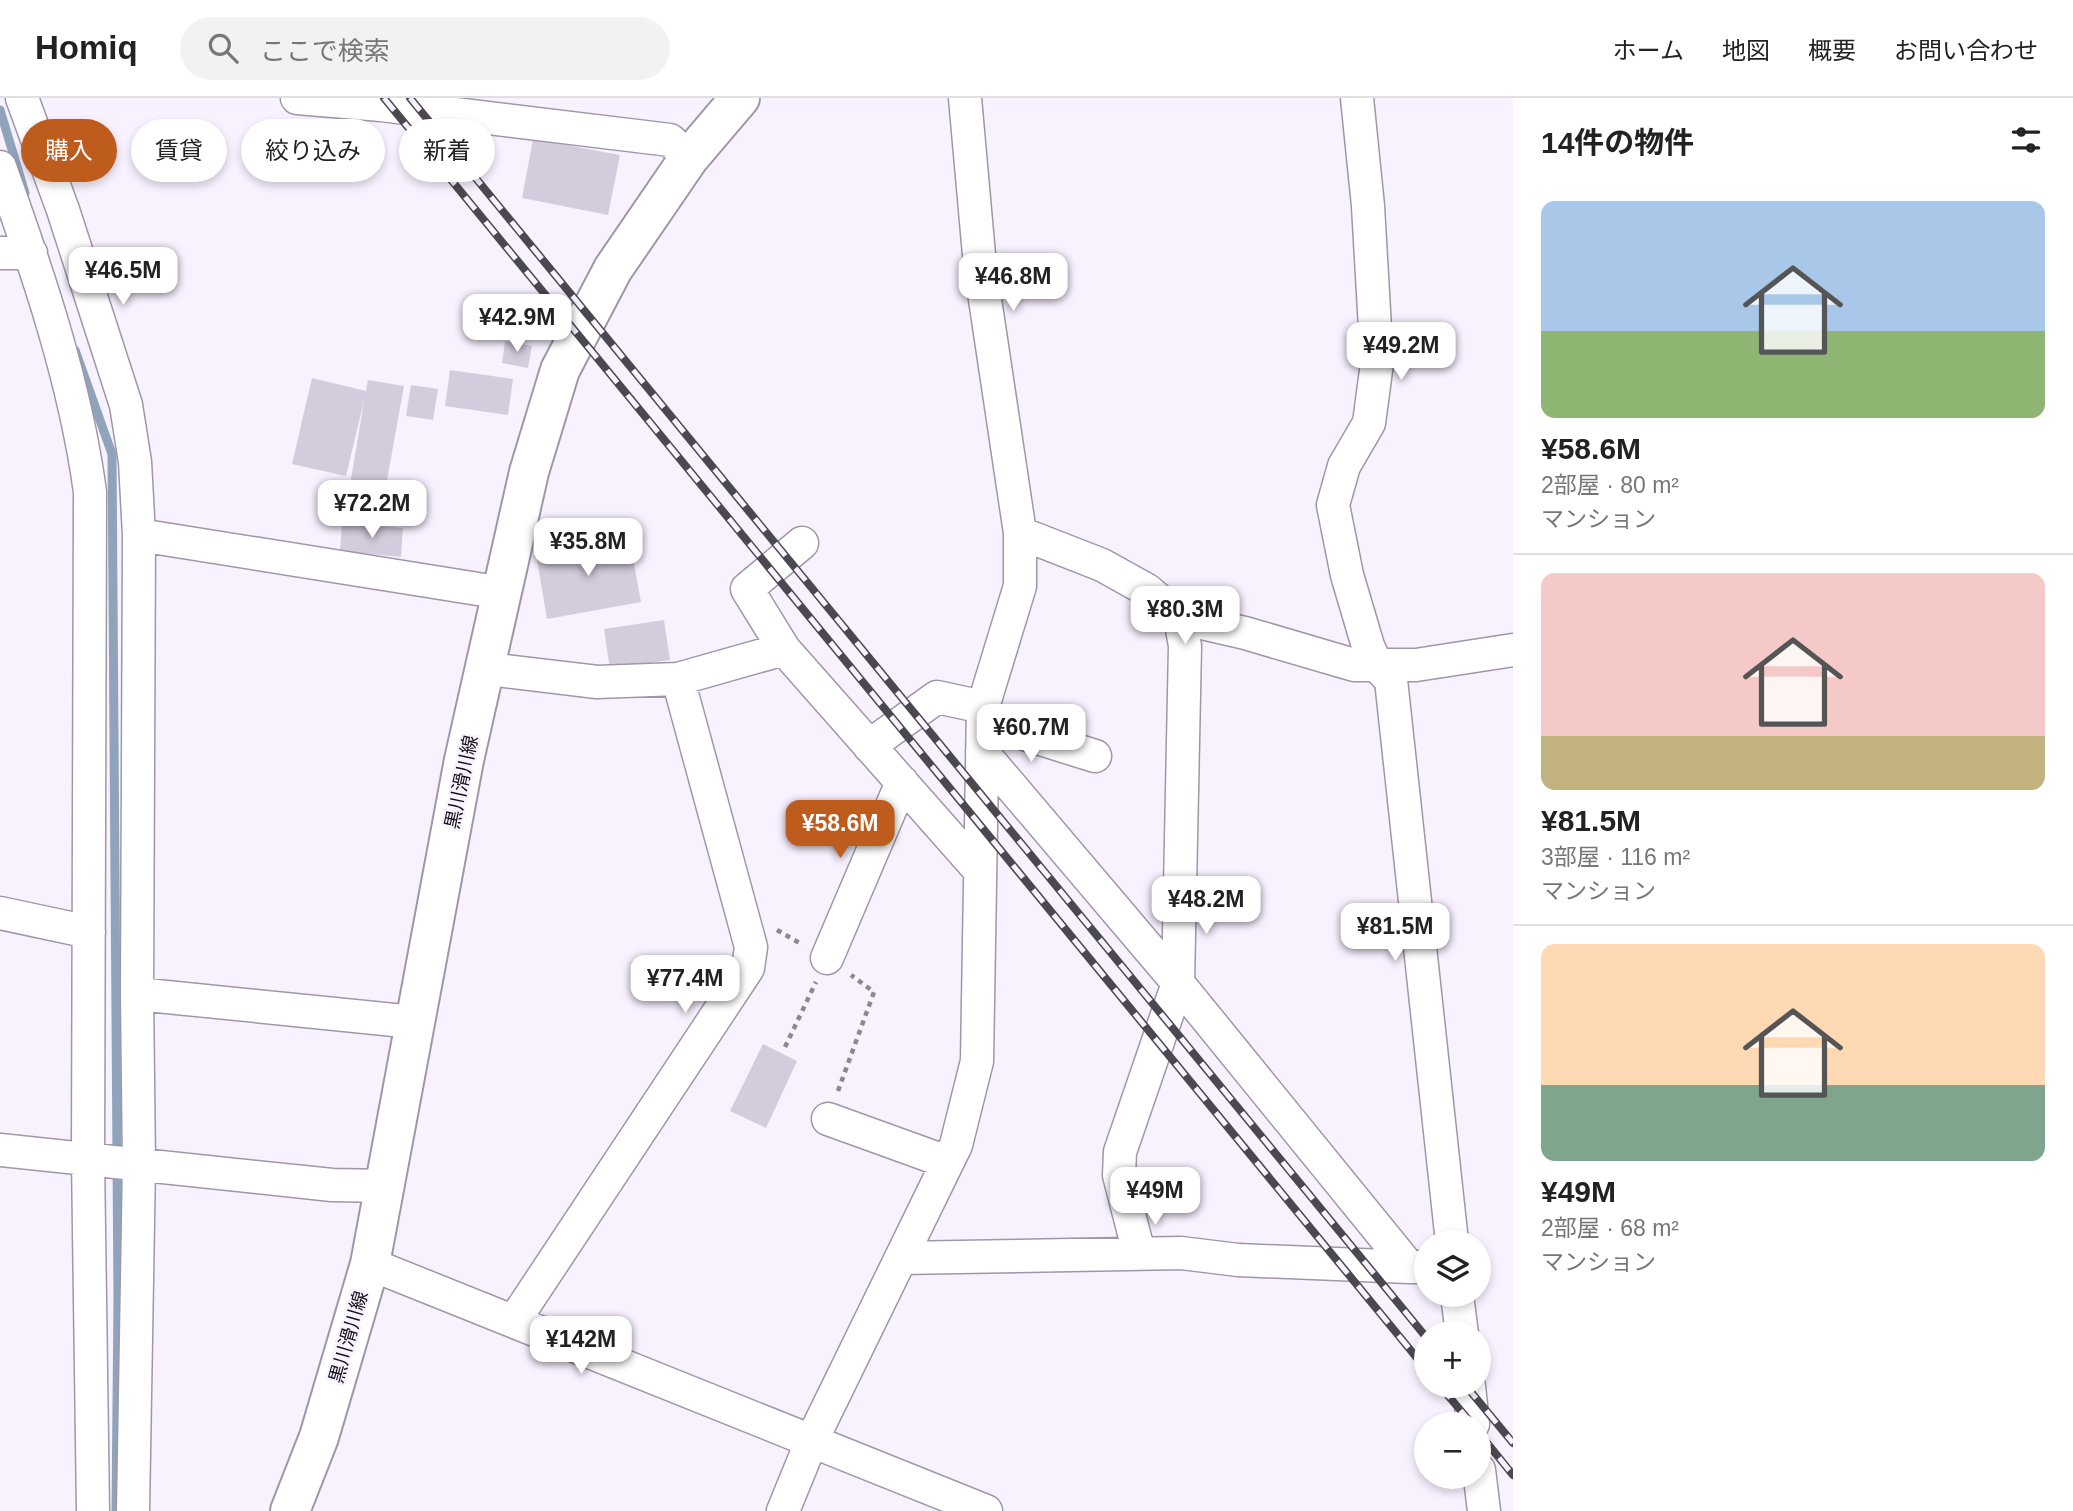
<!DOCTYPE html>
<html lang="ja">
<meta charset="utf-8">
<style>
body{margin:0;font-family:Arial,"Noto Sans JP",sans-serif;background:#f2f2f2;color:#222;height:100vh;display:flex;flex-direction:column;font-size:26px;white-space:nowrap}
*{box-sizing:border-box;margin:0}
p{font-size:23px;color:#767676}
.icon{flex:none;width:38px;height:38px;fill:none;stroke:currentColor;stroke-width:2;stroke-linecap:round;stroke-linejoin:round}
.map{position:relative;flex:1;overflow:hidden}
.sheet{display:flex;flex-direction:column;background:#fff;width:560px}
.sheet>*{flex:none}
.top-card{position:absolute;left:21px;top:21px;width:665px;height:63px;display:flex;gap:14px}
.buttons{position:absolute;left:1414px;top:1132px;display:grid;gap:14px}
.buttons a{display:grid;place-items:center;width:77px;height:77px;border-radius:50%;background:#fff;box-shadow:0 4px 10px #0003;font-size:35px}
.price{position:absolute;translate:-50% -60px;padding:0 16px;border-radius:14px;background:#fff;color:#222;font-size:23px;line-height:46px;filter:drop-shadow(0 2px 4px #0008)}
.price::after{content:'';position:absolute;left:50%;top:42px;width:21px;height:16px;margin-left:-10px;background:inherit;clip-path:polygon(0 0,100% 0,50% 100%)}
.price.active{background:#bd5c1d;color:#fff}
ul{padding:0;list-style:none}
li{display:grid;align-content:center;gap:14px;height:371px;padding:0 28px}
li+li{border-top:2px solid #e0e0e0}
li span{display:grid;place-items:center;height:217px;border-radius:14px;color:#555}
li>.icon{margin-inline-start:auto}
span .icon{width:126px;height:126px;fill:#fffc;stroke-width:1}
li b{font-size:30px}
h2{display:flex;justify-content:space-between;align-items:center;height:84px;padding:0 28px;font-size:30px}
.chip{padding:0 24px;border-radius:32px;background:#fff;box-shadow:0 4px 10px #0003;font-size:24px;line-height:63px}
.chip.active{background:#bd5c1d;color:#fff}
header{display:flex;align-items:center;gap:42px;box-sizing:border-box;height:98px;padding:0 35px;background:#fff;border-bottom:2px solid #e0e0e0}
header strong{font-size:33px}
nav{display:flex;gap:38px;margin-inline-start:auto;font-size:24px}
.search{width:490px;height:63px;background:#f2f2f2;display:flex;align-items:center;gap:18px;box-sizing:border-box;padding:0 24px;border-radius:38px;color:#767676;font-size:26px}
main{display:flex;flex:1;min-height:0}
.map>svg:first-child{display:block}
.lines{fill:none;stroke-linecap:round;stroke-linejoin:round}
.stream{stroke:#8fa3bb;stroke-width:9}
.building{fill:#d4ccdd}
.minor-casing{stroke:#9f97a8;stroke-width:35}
.major-casing{stroke:#9f97a8;stroke-width:42}
.path{stroke:#8c8791;stroke-width:4.5;stroke-dasharray:5 5;stroke-linecap:butt}
.minor{stroke:#fff;stroke-width:32}
.major{stroke:#fff;stroke-width:38}
.rail-casing{stroke:#4c4850;stroke-width:8}
.rail{stroke:#f8f1ff;stroke-width:5;stroke-dasharray:16;stroke-linecap:butt}
.labels{text-anchor:middle;stroke-width:5;stroke-linejoin:round;paint-order:stroke}
.street-label{font-size:19px;fill:#120f15;stroke:#f8f1ff}
</style>
<header>
<strong>Homiq</strong>
<div class="search"><svg class="icon" aria-label="search" viewBox="0 0 24 24"><circle cx="10" cy="10" r="6"/><path d="M15 15l6 6"/></svg>ここで検索</div>
<nav><a>ホーム</a><a>地図</a><a>概要</a><a>お問い合わせ</a></nav>
</header>
<main>
<div class="map">
<svg width="1513" height="1413" viewBox="0 0 1513 1413">
<rect width="100%" height="100%" fill="#f8f1ff"/>
<g class="lines">
<path class="stream" d="M0,12L25,95
M75,252L112,356L118,1200L116,1413"/>
</g>
<path class="building" d="M533,41L620,57L608,117L522,100Z
M505,243L532,248L528,270L502,265Z
M450,272L513,281L508,317L445,308Z
M312,280L366,293L368,282L404,288L385,393L350,387L364,303L346,378L292,366Z
M411,287L438,291L433,322L406,318Z
M342,425L403,430L401,459L340,453Z
M629,439L641,504L547,521L536,456Z
M664,522L670,562L610,571L604,531Z
M763,946L797,963L766,1030L730,1013Z"/>
<g class="lines">
<defs>
<path id="minor" d="M22,0L63,112L126,307L135,364L139,437
M297,0L381,7L670,42L689,60
M1357,0L1368,108L1377,265L1369,325L1344,368L1333,407L1347,477L1368,548L1377,568L1391,582L1452,1144
M0,69C38,175 75,283 90,394L88,1061L93,1413
M0,155H31
M1020,435L1102,467L1147,492L1180,520L1245,535L1354,567H1416L1513,552
M802,445L747,491L784,551L980,773
M487,571L597,584L678,581L784,551
M983,623L1095,658
M869,648L937,599L983,609
M982,654L1178,885L1409,1169H1426
M0,815L89,834
M827,860L902,684
M137,896L139,437L503,495
M828,1021L947,1064
M0,1052L332,1087L386,1088
M1139,1155L1119,1077L1120,1054L1178,885L1185,548L1180,520
M901,1160L1181,1155L1238,1162L1409,1169
M370,1166L986,1413
M1457,1197L1462,1236
M514,1223L748,870L751,849L678,581
M1469,1288L1473,1326
M1479,1372L1484,1413
M133,1413L139,1066L137,896L414,924
M783,1413L812,1342L956,1047L977,963L983,609L1020,488V435L980,168L965,0"/>
<path id="major" d="M290,1413L319,1339L370,1166L464,662L529,374L560,272L613,171L689,60L740,0"/>
</defs>
<use href="#minor" class="minor-casing"/>
<use href="#major" class="major-casing"/>
<path class="path" d="M777,832L803,847
M785,949L816,884
M838,993L874,894L851,877"/>
<use href="#minor" class="minor"/>
<use href="#major" class="major"/>
<defs>
<path id="rail" d="M384,0L1426,1271
M410,0L1426,1239
M1440,1288L1472,1326
M1466,1288L1513,1345
M1479,1335L1513,1377"/>
</defs>
<use href="#rail" class="rail-casing"/>
<use href="#rail" class="rail"/>
</g>
<g class="labels">
<g class="street-label">
<text transform="translate(461 684) rotate(-78)" y="7">黒川滑川線</text>
<text transform="translate(348 1239) rotate(-74)" y="7">黒川滑川線</text>
</g>
</g>
</svg>
<div class="buttons">
<a><svg class="icon" aria-label="layers" viewBox="0 0 24 24"><path d="M12 4l9 5-9 5-9-5zM3 14l9 5 9-5"/></svg></a>
<a>+</a>
<a>−</a>
</div>
<b class="price" style="left:123px;top:209px">¥46.5M</b>
<b class="price" style="left:1013px;top:215px">¥46.8M</b>
<b class="price" style="left:517px;top:256px">¥42.9M</b>
<b class="price" style="left:1401px;top:284px">¥49.2M</b>
<b class="price" style="left:372px;top:442px">¥72.2M</b>
<b class="price" style="left:588px;top:480px">¥35.8M</b>
<b class="price" style="left:1185px;top:548px">¥80.3M</b>
<b class="price" style="left:1031px;top:666px">¥60.7M</b>
<b class="price active" style="left:840px;top:762px">¥58.6M</b>
<b class="price" style="left:1206px;top:838px">¥48.2M</b>
<b class="price" style="left:1395px;top:865px">¥81.5M</b>
<b class="price" style="left:685px;top:917px">¥77.4M</b>
<b class="price" style="left:1155px;top:1129px">¥49M</b>
<b class="price" style="left:581px;top:1278px">¥142M</b>
<div class="top-card">
<a class="chip active">購入</a>
<a class="chip">賃貸</a>
<a class="chip">絞り込み</a>
<a class="chip">新着</a>
</div>
</div>
<section class="sheet">
<h2>14件の物件<svg class="icon" aria-label="filters" viewBox="0 0 24 24"><path d="M4 7h16M4 17h16"/><circle cx="9" cy="7" r="2"/><circle cx="15" cy="17" r="2"/></svg></h2>
<ul>
<li><span style="background:linear-gradient(#a9c7e8 60%,#8fb573 0)"><svg class="icon" aria-label="home" viewBox="0 0 24 24"><path d="M3 11l9-7 9 7M6 9v11h12V9"/></svg></span><div><b>¥58.6M</b><p>2部屋 · 80 m²</p><p>マンション</p></div></li>
<li><span style="background:linear-gradient(#f6c9c9 75%,#c2b280 0)"><svg class="icon" aria-label="home" viewBox="0 0 24 24"><path d="M3 11l9-7 9 7M6 9v11h12V9"/></svg></span><div><b>¥81.5M</b><p>3部屋 · 116 m²</p><p>マンション</p></div></li>
<li><span style="background:linear-gradient(#ffd9b3 65%,#7fa58c 0)"><svg class="icon" aria-label="home" viewBox="0 0 24 24"><path d="M3 11l9-7 9 7M6 9v11h12V9"/></svg></span><div><b>¥49M</b><p>2部屋 · 68 m²</p><p>マンション</p></div></li>
</ul>
</section>
</main>
